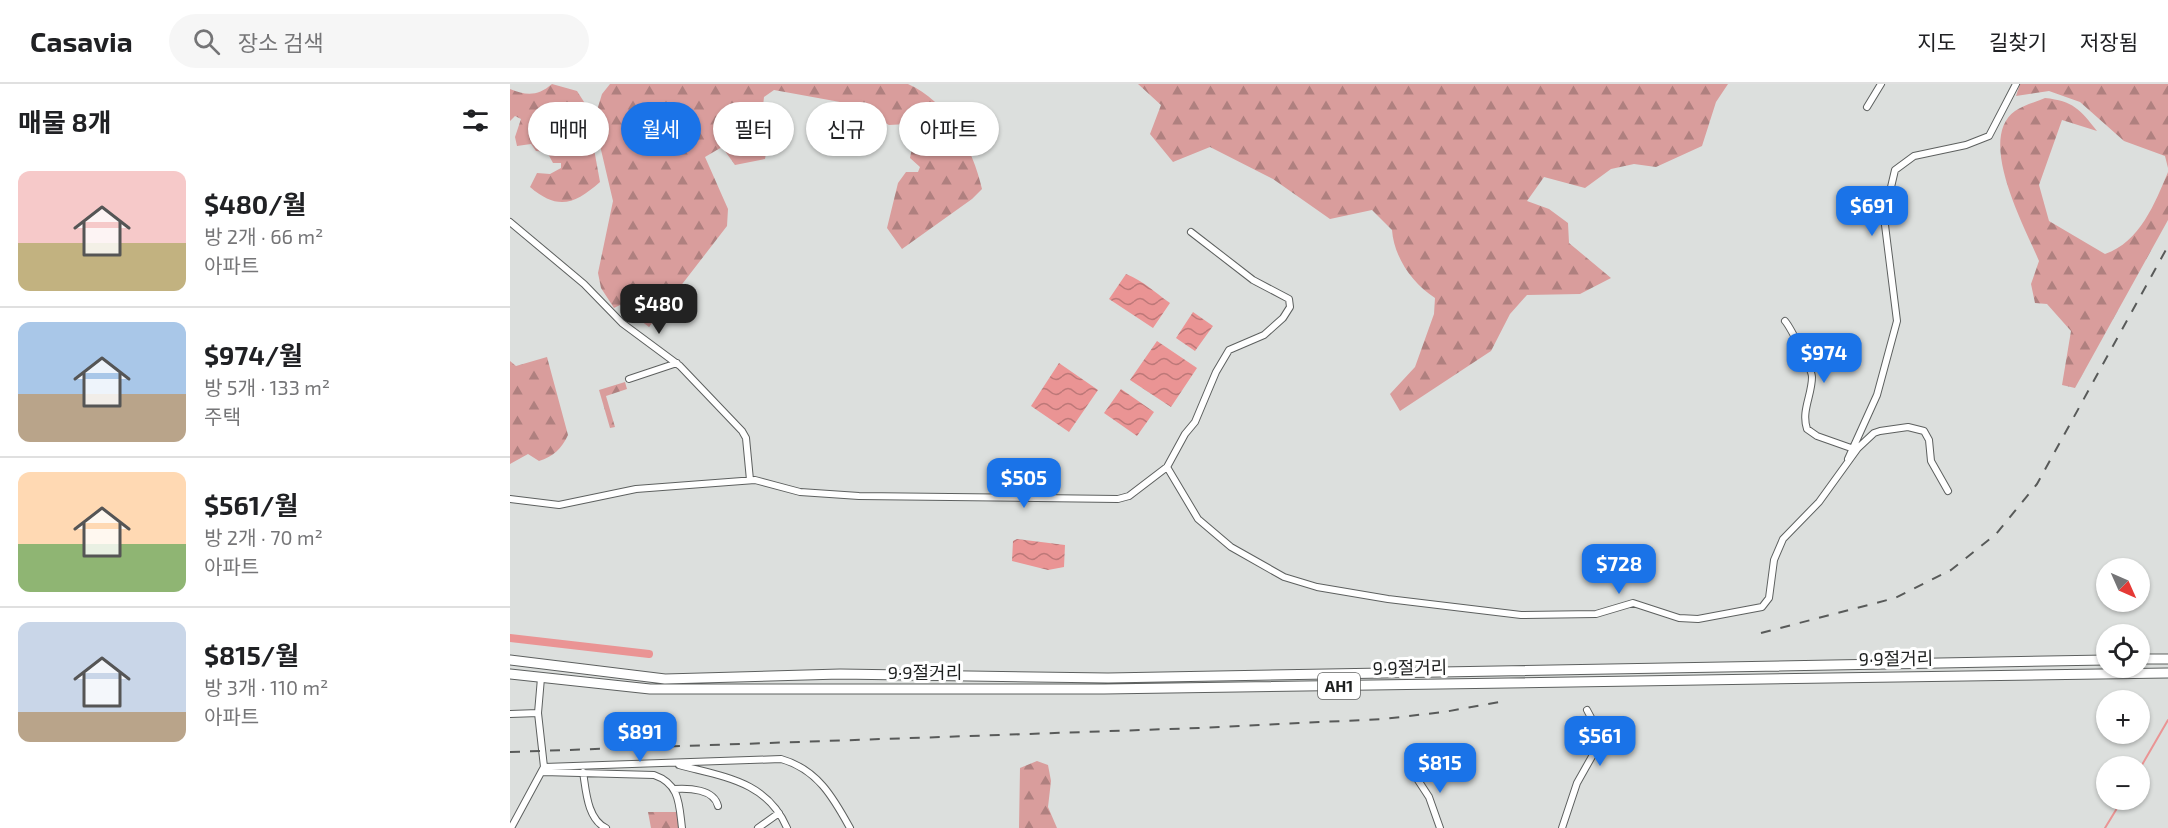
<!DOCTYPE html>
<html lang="ko">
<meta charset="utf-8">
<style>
body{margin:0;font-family:"Exo 2","Noto Sans KR",sans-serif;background:#f6f6f6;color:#202124;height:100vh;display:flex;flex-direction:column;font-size:22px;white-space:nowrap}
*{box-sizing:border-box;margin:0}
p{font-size:20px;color:#757577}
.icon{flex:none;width:33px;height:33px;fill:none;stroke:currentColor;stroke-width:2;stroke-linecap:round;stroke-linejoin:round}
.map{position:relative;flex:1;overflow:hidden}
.details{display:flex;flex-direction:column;background:#fff;width:510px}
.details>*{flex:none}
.top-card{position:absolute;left:18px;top:18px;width:570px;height:54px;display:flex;gap:12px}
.needle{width:39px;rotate:135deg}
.fabs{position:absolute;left:1586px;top:474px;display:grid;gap:12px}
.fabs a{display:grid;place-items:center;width:54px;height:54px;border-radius:50%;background:#fff;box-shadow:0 2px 4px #0004;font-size:30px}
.price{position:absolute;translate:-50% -51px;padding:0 14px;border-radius:12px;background:#1a73e8;color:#fff;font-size:20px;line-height:39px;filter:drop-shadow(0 2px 3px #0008)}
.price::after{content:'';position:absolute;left:50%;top:36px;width:18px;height:14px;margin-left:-9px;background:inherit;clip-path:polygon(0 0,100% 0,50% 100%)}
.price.selected{background:#222;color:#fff}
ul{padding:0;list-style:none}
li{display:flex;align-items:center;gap:18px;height:150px;padding:0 18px}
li+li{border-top:2px solid #e0e0e0}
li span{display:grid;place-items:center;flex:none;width:168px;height:120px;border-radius:12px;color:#555}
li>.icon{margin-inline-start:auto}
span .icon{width:72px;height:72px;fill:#fffc;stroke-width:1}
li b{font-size:26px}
h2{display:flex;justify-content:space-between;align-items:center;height:72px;padding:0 18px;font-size:26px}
.pill{padding:0 21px;border-radius:27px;background:#fff;box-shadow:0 2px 4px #0004;font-size:21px;line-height:54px}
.pill.selected{background:#1a73e8;color:#fff}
header{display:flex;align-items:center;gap:36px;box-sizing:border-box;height:84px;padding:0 30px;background:#fff;border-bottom:2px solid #e0e0e0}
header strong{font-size:28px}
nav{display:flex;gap:33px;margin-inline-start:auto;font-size:21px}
.search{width:420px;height:54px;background:#f6f6f6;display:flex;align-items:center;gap:15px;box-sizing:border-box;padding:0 21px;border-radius:33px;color:#757577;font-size:22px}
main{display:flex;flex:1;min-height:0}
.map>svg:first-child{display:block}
.forest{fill:url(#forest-firs)}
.water{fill:url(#water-waves)}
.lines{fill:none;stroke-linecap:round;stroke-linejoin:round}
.stream{stroke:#ea9494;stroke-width:2}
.canal{stroke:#ea9494;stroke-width:8}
.minor-casing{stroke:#5d605f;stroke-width:8}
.trunk-casing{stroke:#5d605f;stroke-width:11}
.minor{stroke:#fff;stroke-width:6}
.trunk{stroke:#fff;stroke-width:9}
.rail{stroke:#585a59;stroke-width:2;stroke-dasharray:10 10;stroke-linecap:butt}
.labels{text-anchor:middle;stroke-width:6;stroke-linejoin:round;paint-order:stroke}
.shield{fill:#fff;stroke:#626362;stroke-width:1.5}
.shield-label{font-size:16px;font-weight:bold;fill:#1e201f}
.street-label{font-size:18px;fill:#1e201f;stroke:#fff}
</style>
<header>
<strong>Casavia</strong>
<div class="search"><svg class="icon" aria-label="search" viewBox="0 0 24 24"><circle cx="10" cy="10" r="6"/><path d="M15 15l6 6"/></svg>장소 검색</div>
<nav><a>지도</a><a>길찾기</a><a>저장됨</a></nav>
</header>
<main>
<section class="details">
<h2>매물 8개<svg class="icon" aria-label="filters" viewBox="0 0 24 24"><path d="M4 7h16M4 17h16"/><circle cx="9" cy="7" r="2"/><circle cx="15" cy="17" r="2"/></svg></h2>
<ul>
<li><span style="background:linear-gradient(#f6c9c9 60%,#c2b280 0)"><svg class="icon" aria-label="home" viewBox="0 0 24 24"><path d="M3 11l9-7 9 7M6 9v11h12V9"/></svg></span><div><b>$480/월</b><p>방 2개 · 66 m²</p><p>아파트</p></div></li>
<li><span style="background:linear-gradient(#a9c7e8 60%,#b9a48a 0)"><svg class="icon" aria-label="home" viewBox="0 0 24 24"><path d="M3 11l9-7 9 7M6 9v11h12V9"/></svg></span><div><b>$974/월</b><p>방 5개 · 133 m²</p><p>주택</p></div></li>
<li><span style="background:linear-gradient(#ffd9b3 60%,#8fb573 0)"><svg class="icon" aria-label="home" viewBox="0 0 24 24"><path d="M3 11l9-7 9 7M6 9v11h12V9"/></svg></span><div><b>$561/월</b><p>방 2개 · 70 m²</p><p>아파트</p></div></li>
<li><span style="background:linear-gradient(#c9d6e8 75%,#b9a48a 0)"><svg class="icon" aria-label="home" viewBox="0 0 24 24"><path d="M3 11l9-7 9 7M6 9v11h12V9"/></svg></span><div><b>$815/월</b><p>방 3개 · 110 m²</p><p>아파트</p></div></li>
</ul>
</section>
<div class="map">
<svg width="1658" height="744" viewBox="0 0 1658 744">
<defs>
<pattern id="forest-firs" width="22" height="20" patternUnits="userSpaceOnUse" patternTransform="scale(1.5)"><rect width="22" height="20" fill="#d99d9c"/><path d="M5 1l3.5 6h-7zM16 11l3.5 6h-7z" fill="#af807f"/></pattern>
<pattern id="water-waves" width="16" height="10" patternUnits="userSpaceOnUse" patternTransform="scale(1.5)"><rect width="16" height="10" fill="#ea9494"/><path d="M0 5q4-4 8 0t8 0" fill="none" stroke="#bd7878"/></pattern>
</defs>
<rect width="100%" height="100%" fill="#dcdfdd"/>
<path class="forest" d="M42,0L67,7L76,21L90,98C65,120 48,127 20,103L27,89L40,90L51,84V79H43L37,68L26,67L21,60L7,62L5,53L11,35L5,32L0,37V5C17,12 28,12 42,0Z
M100,0H398C437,17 463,64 472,105L462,115L392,165L377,144L388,99L396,88H408L410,83L400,74L405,49L397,40L379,41L341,20L264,6L254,13L253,22L264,33H274L281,42L260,47L255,75L225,81L212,63L195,73L218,125L217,142L139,243L110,221L104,224L91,204L88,189L103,117L84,36L92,10Z
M628,0H1218L1206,18L1192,62L1146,83L1124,80L1101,85L1075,104L1034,93L1017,117L1039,125L1058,139L1059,159L1101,194L1070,210L1017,211L1000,230L981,267L890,327L880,310L905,283L924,230L925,214C902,199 884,173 882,146L862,126L820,135L763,95L700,63L663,78L640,50L651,21Z
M1510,0H1658V84L1655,72L1614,57L1570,18L1539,7L1506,12Z
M1535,14C1563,17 1570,25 1587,47L1552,36L1529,101L1539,137L1595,170C1630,158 1645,119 1658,88V136L1565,304L1552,301L1561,247L1537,220L1525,219L1521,200L1529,177C1515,143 1466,55 1505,27C1513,21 1526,18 1535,14Z
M37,273L58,351C52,364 43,373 29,377L18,370L0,380V277L6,282Z
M115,298L117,305L96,312L105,343L100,344L89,306Z
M527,677L538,681L541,697L538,723L547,744H509L510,684Z
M138,728H167L169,744H141Z"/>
<path class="water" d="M616,190C635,198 643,207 660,219L643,244L599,215Z
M683,228L703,242L685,267L666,254Z
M647,257L687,284L661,323L620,296Z
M549,279L588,306L559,348L521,322Z
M611,305L644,328L627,352L594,329Z
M507,455L555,461L554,483L538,486L502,477L503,457Z"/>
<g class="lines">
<path class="stream" d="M1629,686L1658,636
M1595,744L1612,716"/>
<path class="canal" d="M0,554L139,570"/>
<defs>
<path id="minor" d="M1357,23L1371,0
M0,138L74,200L112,239L170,282L232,347L236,354L240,396
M1275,237C1281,244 1302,286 1302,293C1302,311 1291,327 1297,345L1307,352L1341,364
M119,295L167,279
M1338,375L1367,311L1387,237L1374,133L1385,86L1404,72L1456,61L1479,52L1506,0
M657,383L688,435L721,463L774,493L807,503L878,515L1011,531L1086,530L1123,519L1169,534L1188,535L1252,523L1259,514L1264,476L1273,455L1309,418L1348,364L1364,349L1370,347L1398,343L1414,347L1419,356L1421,377L1438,407
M0,415L49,421L126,405L245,396L290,408L349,412L608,415L619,412L657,383L675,350L685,338L706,288L719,266L754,251L773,234L780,223L779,215L743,196L681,148
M0,630L28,629
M169,681C214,693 257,697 277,744
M34,683L271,675C307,685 323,713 340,744
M33,688L144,691C170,700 169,720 172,744
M73,688C76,706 77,735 96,744
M904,690L919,713L930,744
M164,705C179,704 204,705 208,722
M1,744L34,683L28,629L31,594
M248,744L269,729
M1052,744L1067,699L1089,660L1086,643L1077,626"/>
<path id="trunk" d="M1629,575H1658
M0,576L155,595L330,590L598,594L1596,576
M0,590L140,605H594L1658,589"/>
</defs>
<use href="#minor" class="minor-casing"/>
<use href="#trunk" class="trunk-casing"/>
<use href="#minor" class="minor"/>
<use href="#trunk" class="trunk"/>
<path class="rail" d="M1251,549L1385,514L1441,486L1486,450L1527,400L1658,162
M0,668L689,644L873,635L934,628L989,618"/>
</g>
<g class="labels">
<rect class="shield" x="808" y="589" width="42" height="26" rx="4.5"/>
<g class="shield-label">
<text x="829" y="608">AH1</text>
</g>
<g class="street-label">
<text transform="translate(1386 575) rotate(-1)" y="6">9·9절거리</text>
<text transform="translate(900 584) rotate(-1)" y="6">9·9절거리</text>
<text x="415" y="595">9·9절거리</text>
</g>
</g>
</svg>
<div class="fabs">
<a><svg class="needle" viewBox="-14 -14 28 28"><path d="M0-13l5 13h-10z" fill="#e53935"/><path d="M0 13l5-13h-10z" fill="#757577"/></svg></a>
<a><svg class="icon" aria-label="locate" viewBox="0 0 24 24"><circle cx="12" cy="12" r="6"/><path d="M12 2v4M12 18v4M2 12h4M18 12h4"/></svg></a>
<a>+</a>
<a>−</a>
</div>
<b class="price" style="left:1362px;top:153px">$691</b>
<b class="price selected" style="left:149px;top:251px">$480</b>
<b class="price" style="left:1314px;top:300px">$974</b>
<b class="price" style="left:514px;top:425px">$505</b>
<b class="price" style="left:1109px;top:511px">$728</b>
<b class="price" style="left:130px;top:679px">$891</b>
<b class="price" style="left:1090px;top:683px">$561</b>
<b class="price" style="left:930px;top:710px">$815</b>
<div class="top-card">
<a class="pill">매매</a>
<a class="pill selected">월세</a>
<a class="pill">필터</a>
<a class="pill">신규</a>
<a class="pill">아파트</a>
</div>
</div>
</main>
